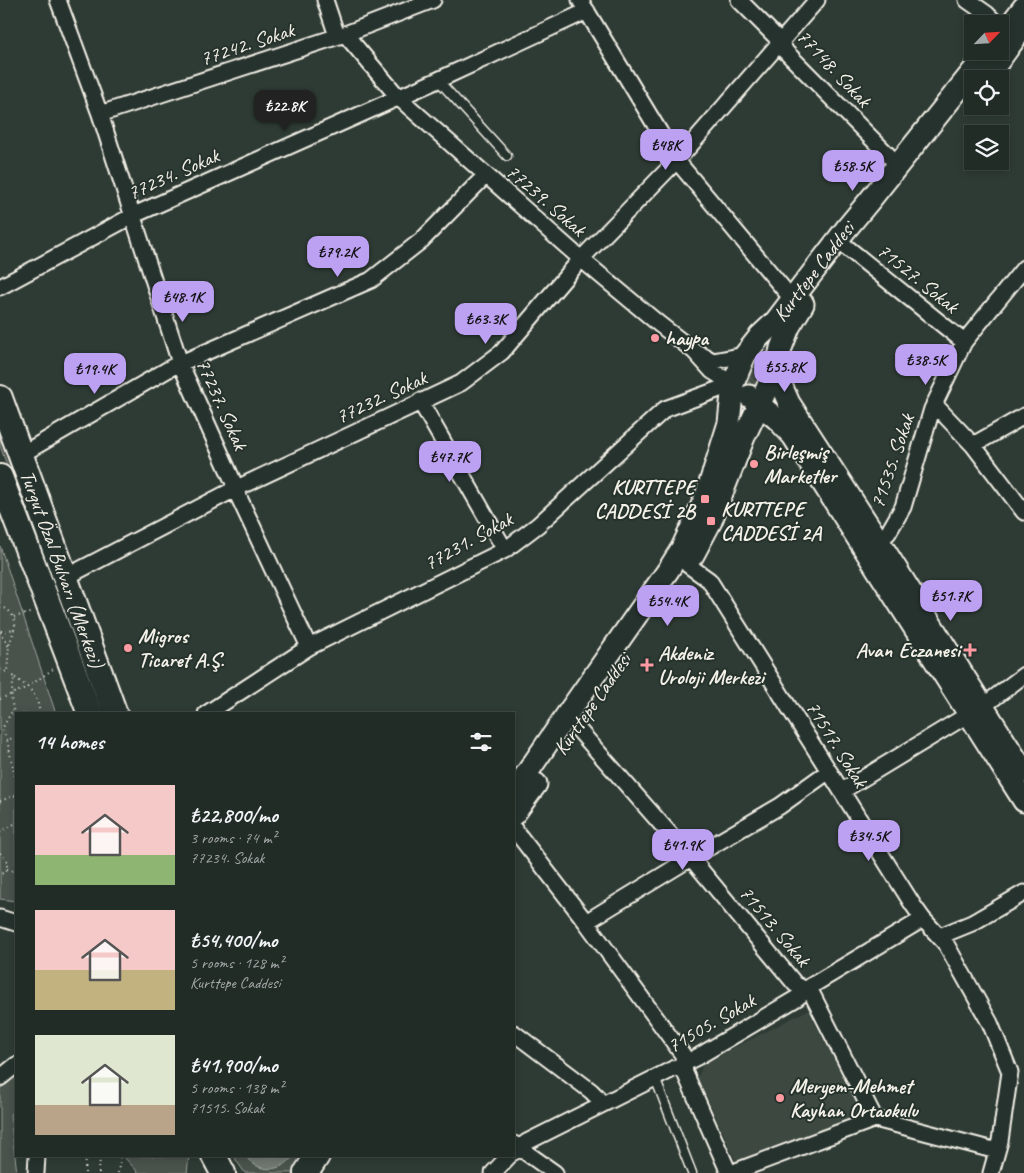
<!DOCTYPE html>
<meta charset="utf-8">
<style>
body{margin:0;font-family:Caveat,sans-serif;background:#2e3833;color:#f1f3f6;height:100vh;display:flex;flex-direction:column;font-size:19px;white-space:nowrap}
*{box-sizing:border-box;margin:0}
p{font-size:16px;color:#a2a7a7}
.icon{flex:none;width:28px;height:28px;fill:none;stroke:currentColor;stroke-width:2;stroke-linecap:round;stroke-linejoin:round}
.map{position:relative;flex:1;overflow:hidden}
.panel{position:absolute;left:15px;top:712px;width:500px;height:445px;display:flex;flex-direction:column;background:#222c27;border-radius:0px;box-shadow:0 2px 8px #0003,0 0 0 1px #3f4844}
.panel>*{flex:none}
.needle{width:32px;rotate:65deg}
.tools{position:absolute;left:964px;top:15px;display:grid;gap:10px}
.tools a{display:grid;place-items:center;width:45px;height:45px;border-radius:0px;background:#222c27;box-shadow:0 2px 8px #0003,0 0 0 1px #3f4844;font-size:25px}
.price{position:absolute;translate:-50% -42px;padding:0 11px;border-radius:10px;background:#bca0f2;color:#111;font-size:16px;line-height:32px;filter:drop-shadow(0 1px 2px #0008)}
.price::after{content:'';position:absolute;left:50%;top:30px;width:15px;height:11px;margin-left:-8px;background:inherit;clip-path:polygon(0 0,100% 0,50% 100%)}
.price.on{background:#222;color:#fff}
ul{padding:0;list-style:none}
li{display:flex;align-items:center;gap:15px;height:125px;padding:0 20px}
li span{display:grid;place-items:center;flex:none;width:140px;height:100px;border-radius:0px;color:#555}
li>.icon{margin-inline-start:auto}
span .icon{width:60px;height:60px;fill:#fffc;stroke-width:1}
li b{font-size:21px}
h2{display:flex;justify-content:space-between;align-items:center;height:60px;padding:0 20px;font-size:21px}
.map>svg:first-child{display:block}
.built{fill:#3c4841}
.green{fill:#48524c;stroke:#9ea29a}
.water{fill:#6f7770;stroke:#a4a8a0}
.lines{fill:none;stroke-linecap:round;stroke-linejoin:round}
.lane-casing{stroke:#f4f1e8;stroke-width:11}
.street-casing{stroke:#f4f1e8;stroke-width:19}
.secondary-casing{stroke:#f4f1e8;stroke-width:25}
.primary-casing{stroke:#f4f1e8;stroke-width:28}
.path{stroke:#f4f1e8;stroke-width:2;stroke-dasharray:1 4;stroke-linecap:butt}
.lane{stroke:#26332d;stroke-width:8}
.street{stroke:#26332d;stroke-width:15}
.secondary{stroke:#26332d;stroke-width:21}
.primary{stroke:#26332d;stroke-width:24}
.poi-dot{fill:#ff9aa2;stroke:#26332d;stroke-width:2}
.labels{text-anchor:middle;stroke-width:4;stroke-linejoin:round;paint-order:stroke}
.street-label{font-size:21px;fill:#f4f1e8;stroke:#26332d}
.poi-label{font-size:21px;font-weight:bold;fill:#f4f1e8;stroke:#26332d;text-anchor:start}
</style>
<div class="map">
<svg width="1024" height="1173" viewBox="0 0 1024 1173">
<rect width="100%" height="100%" fill="#2e3b34"/>
<filter id="ink" filterUnits="userSpaceOnUse"><feTurbulence type="fractalNoise" baseFrequency=".02" numOctaves="2"/><feDisplacementMap in="SourceGraphic" scale="10" xChannelSelector="R" yChannelSelector="G"/><feConvolveMatrix kernelMatrix="1 2 1 2 8 2 1 2 1" color-interpolation-filters="sRGB"/></filter>
<g filter="url(#ink)">
<path class="built" d="M808,1010L864,1117L736,1161L698,1078L703,1064Z"/>
<path class="green" d="M746 376a9 9 0 1 1 18 0a9 9 0 1 1-18 0Z
M0,432L97,693L92,695L0,446Z
M0,546L56,714H16V901L0,899Z
M16,1075V1110L10,1114L17,1173H0V1089Z
M123,1156H189L187,1173H139Z
M235,1156H303L293,1173H245L236,1160Z"/>
<path class="water" d="M246,1156H293C282,1173 256,1173 246,1156Z"/>
<g class="lines">
<defs>
<path id="lane" d="M438,80L507,156
M655,1078L692,1173"/>
<path id="street" d="M58,0L100,114L180,363L233,481L235,489L309,647
M325,0L337,36
M580,0L677,161L787,293L796,295
M739,0L780,41L786,52L898,165
M967,0L987,14L997,24
M345,34L399,98L581,259L659,324L694,351L712,371L733,384
M100,114L345,34L433,0
M845,246L964,342
M0,287L134,215L438,80L587,11
M698,353L713,361L745,355
M420,401L505,550
M934,404L973,445L1024,512
M973,445L1024,416
M20,454L29,450L174,366L371,280L422,240L486,175
M878,540L888,533L903,507L932,409L964,342L1024,268
M688,565L709,580L913,905L923,919L946,944L990,1023L1010,1072L1000,1141L991,1173
M66,577L235,489L461,383L502,352L581,259L681,156L817,0
M982,707L1024,675
M206,714L309,647L505,550L538,525L665,409L733,384
M576,727L691,858L795,984L812,994L875,1119
M842,791L969,714
M514,829L586,922L683,1055L685,1073L729,1173
M0,918L16,923
M586,922L691,858L780,806L829,771
M940,936L972,923L1024,893
M514,1033L591,1091L597,1097L600,1105
M0,1078L16,1065
M514,1144L555,1173
M514,1152L527,1142L699,1056L797,998L811,986L923,919
M36,1173L37,1156
M493,1173L509,1156
M731,1173L875,1119L997,1151"/>
<g id="secondary">
<path d="M1003,34L1024,7"/>
<path d="M987,77L1024,26"/>
<path d="M777,367L781,385L789,403L878,540L1024,772"/>
<path d="M749,396L777,419L793,436L1024,801"/>
<path d="M693,555L711,521L744,437L777,367L781,348L789,327L803,304"/>
<path id="s1" d="M514,792L568,713L669,569L682,548L705,499L729,423L733,384L745,355L760,336L775,322L846,229L870,200L989,51"/>
<path d="M514,814L536,784"/>
</g>
<g id="primary">
<path id="s2" d="M0,398L115,714"/>
<path d="M0,477L90,714"/>
<path d="M214,1156L223,1173"/>
<path d="M306,1173L317,1156"/>
</g>
</defs>
<use href="#lane" class="lane-casing"/>
<use href="#street" class="street-casing"/>
<use href="#secondary" class="secondary-casing"/>
<use href="#primary" class="primary-casing"/>
<path class="path" d="M0,607C3,607 6,608 10,612C20,624 12,633 9,646C8,654 8,663 7,671
M14,617L33,612
M1,631L6,632L15,628
M0,632L9,647
M0,673L7,671L14,677
M0,699L28,687L53,669
M16,725L11,698L14,677C31,689 37,693 40,714
M16,737L7,740L16,781
M7,740L2,729L12,711
M0,801L16,795
M0,832L16,823
M0,853L7,861V869L4,873L0,874
M7,869L16,872
M85,1173L86,1156
M99,1173L100,1156
M118,1173L120,1157"/>
<use href="#lane" class="lane"/>
<use href="#street" class="street"/>
<use href="#secondary" class="secondary"/>
<use href="#primary" class="primary"/>
</g>
</g>
<g class="poi-dot">
<circle cx="655" cy="338" r="5"/>
<circle cx="754" cy="464" r="5"/>
<rect x="700" y="494" width="10" height="10" rx="2.5"/>
<rect x="706" y="516" width="10" height="10" rx="2.5"/>
<circle cx="128" cy="648" r="5"/>
<path d="M967.5 642.5h5v5h5v5h-5v5h-5v-5h-5v-5h5z"/>
<path d="M644.5 657.5h5v5h5v5h-5v5h-5v-5h-5v-5h5z"/>
<circle cx="780" cy="1098" r="5"/>
</g>
<g class="labels">
<g class="street-label">
<text transform="translate(247 44) rotate(-18)" y="7">77242. Sokak</text>
<text transform="translate(834 68) rotate(47)" y="7">77148. Sokak</text>
<text transform="translate(173 174) rotate(-24)" y="7">77234. Sokak</text>
<text transform="translate(546 200) rotate(41)" y="7">77239. Sokak</text>
<text dy="7" stroke="none"><textPath href="#s1" startOffset="609">Kurttepe Caddesi</textPath></text>
<text transform="translate(918 278) rotate(39)" y="7">71527. Sokak</text>
<text transform="translate(381 397) rotate(-25)" y="7">77232. Sokak</text>
<text transform="translate(222 404) rotate(66)" y="7">77237. Sokak</text>
<text transform="translate(892 461) rotate(-71)" y="7">71535. Sokak</text>
<text transform="translate(468 541) rotate(-29)" y="7">77231. Sokak</text>
<text dy="7" stroke="none"><textPath href="#s2" startOffset="182">Turgut Özal Bulvarı (Merkezi)</textPath></text>
<text transform="translate(592 704) rotate(-55)" y="7">Kurttepe Caddesi</text>
<text transform="translate(837 744) rotate(58)" y="7">71517. Sokak</text>
<text transform="translate(775 926) rotate(50)" y="7">71513. Sokak</text>
<text transform="translate(711 1023) rotate(-30)" y="7">71505. Sokak</text>
</g>
<g class="poi-label">
<text x="665" y="345">haypa</text>
<text x="764" y="459">Birleşmiş<tspan x="764" dy="24">Marketler</tspan></text>
<text x="695" y="494" text-anchor="end">KURTTEPE<tspan x="695" dy="24">CADDESİ 2B</tspan></text>
<text x="721" y="516">KURTTEPE<tspan x="721" dy="24">CADDESİ 2A</tspan></text>
<text x="138" y="643">Migros<tspan x="138" dy="24">Ticaret A.Ş.</tspan></text>
<text x="960" y="657" text-anchor="end">Avan Eczanesi</text>
<text x="658" y="660">Akdeniz<tspan x="658" dy="24">Uroloji Merkezi</tspan></text>
<text x="790" y="1093">Meryem-Mehmet<tspan x="790" dy="24">Kayhan Ortaokulu</tspan></text>
</g>
</g>
</svg>
<div class="tools">
<a><svg class="needle" viewBox="-14 -14 28 28"><path d="M0-13l5 13h-10z" fill="#e53935"/><path d="M0 13l5-13h-10z" fill="#a2a7a7"/></svg></a>
<a><svg class="icon" aria-label="locate" viewBox="0 0 24 24"><circle cx="12" cy="12" r="6"/><path d="M12 2v4M12 18v4M2 12h4M18 12h4"/></svg></a>
<a><svg class="icon" aria-label="layers" viewBox="0 0 24 24"><path d="M12 4l9 5-9 5-9-5zM3 14l9 5 9-5"/></svg></a>
</div>
<b class="price on" style="left:285px;top:132px">₺22.8K</b>
<b class="price" style="left:666px;top:171px">₺48K</b>
<b class="price" style="left:853px;top:192px">₺58.5K</b>
<b class="price" style="left:338px;top:278px">₺79.2K</b>
<b class="price" style="left:183px;top:323px">₺48.1K</b>
<b class="price" style="left:486px;top:345px">₺63.3K</b>
<b class="price" style="left:926px;top:386px">₺38.5K</b>
<b class="price" style="left:785px;top:393px">₺55.8K</b>
<b class="price" style="left:95px;top:395px">₺19.4K</b>
<b class="price" style="left:450px;top:483px">₺47.7K</b>
<b class="price" style="left:951px;top:622px">₺51.7K</b>
<b class="price" style="left:668px;top:627px">₺54.4K</b>
<b class="price" style="left:869px;top:862px">₺34.5K</b>
<b class="price" style="left:683px;top:871px">₺41.9K</b>
<section class="panel">
<h2>14 homes<svg class="icon" aria-label="filters" viewBox="0 0 24 24"><path d="M4 7h16M4 17h16"/><circle cx="9" cy="7" r="2"/><circle cx="15" cy="17" r="2"/></svg></h2>
<ul>
<li><span style="background:linear-gradient(#f6c9c9 70%,#8fb573 0)"><svg class="icon" aria-label="home" viewBox="0 0 24 24"><path d="M3 11l9-7 9 7M6 9v11h12V9"/></svg></span><div><b>₺22,800/mo</b><p>3 rooms · 74 m²</p><p>77234. Sokak</p></div></li>
<li><span style="background:linear-gradient(#f6c9c9 60%,#c2b280 0)"><svg class="icon" aria-label="home" viewBox="0 0 24 24"><path d="M3 11l9-7 9 7M6 9v11h12V9"/></svg></span><div><b>₺54,400/mo</b><p>5 rooms · 128 m²</p><p>Kurttepe Caddesi</p></div></li>
<li><span style="background:linear-gradient(#dfe7d0 70%,#b9a48a 0)"><svg class="icon" aria-label="home" viewBox="0 0 24 24"><path d="M3 11l9-7 9 7M6 9v11h12V9"/></svg></span><div><b>₺41,900/mo</b><p>5 rooms · 138 m²</p><p>71515. Sokak</p></div></li>
</ul>
</section>
</div>
